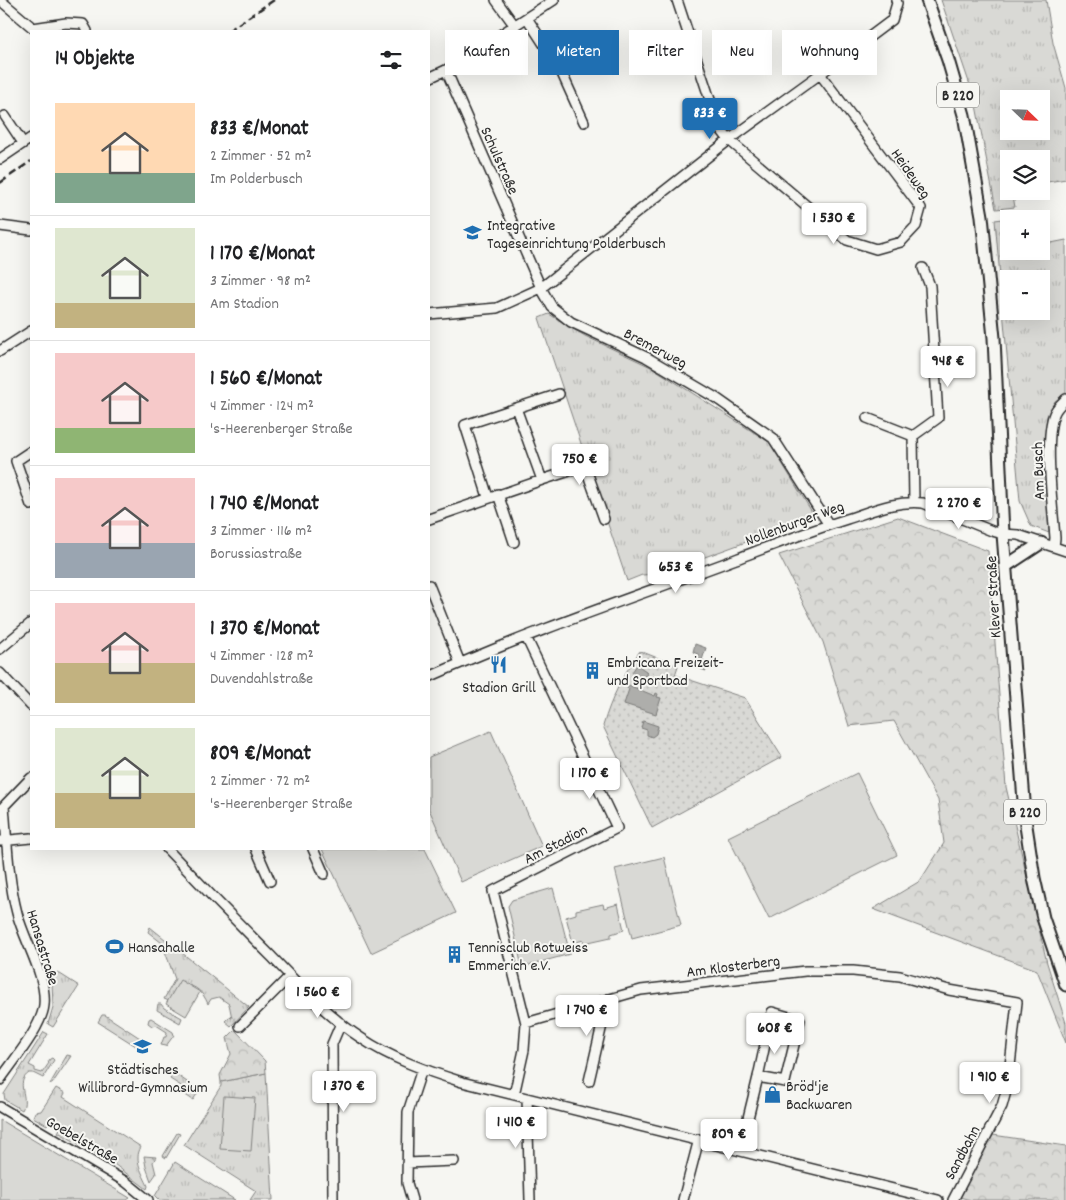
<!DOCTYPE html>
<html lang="de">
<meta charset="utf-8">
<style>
body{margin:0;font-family:Dekko,sans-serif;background:#f2f2f2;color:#202124;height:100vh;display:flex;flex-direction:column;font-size:19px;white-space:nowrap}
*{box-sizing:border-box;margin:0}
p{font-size:16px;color:#757577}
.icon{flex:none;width:28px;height:28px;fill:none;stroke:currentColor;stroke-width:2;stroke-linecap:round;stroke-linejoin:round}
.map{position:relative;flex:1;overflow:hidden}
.details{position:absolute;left:30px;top:30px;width:400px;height:820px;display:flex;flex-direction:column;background:#fff;border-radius:0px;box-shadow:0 5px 20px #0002}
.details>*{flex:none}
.top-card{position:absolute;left:445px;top:30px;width:475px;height:45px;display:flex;gap:10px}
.needle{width:32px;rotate:113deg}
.controls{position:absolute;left:1000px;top:90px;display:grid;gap:10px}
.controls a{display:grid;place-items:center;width:50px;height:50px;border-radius:0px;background:#fff;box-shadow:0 5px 20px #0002;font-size:25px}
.price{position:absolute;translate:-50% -42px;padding:0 11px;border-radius:5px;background:#fff;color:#222;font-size:16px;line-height:32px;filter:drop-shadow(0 1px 2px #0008)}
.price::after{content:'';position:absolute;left:50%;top:30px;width:15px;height:11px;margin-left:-8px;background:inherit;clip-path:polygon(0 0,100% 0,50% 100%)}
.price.selected{background:#1f6fb2;color:#fff}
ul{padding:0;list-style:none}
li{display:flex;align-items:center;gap:15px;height:125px;padding:0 25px}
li+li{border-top:1px solid #e0e0e0}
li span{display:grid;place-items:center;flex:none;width:140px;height:100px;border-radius:0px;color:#555}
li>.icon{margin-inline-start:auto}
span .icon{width:60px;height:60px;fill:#fffc;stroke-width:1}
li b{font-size:21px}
h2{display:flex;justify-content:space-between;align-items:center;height:60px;padding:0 25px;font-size:21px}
.chip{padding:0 18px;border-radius:0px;background:#fff;box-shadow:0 5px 20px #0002;font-size:18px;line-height:45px}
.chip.selected{background:#1f6fb2;color:#fff}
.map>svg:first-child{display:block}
.grass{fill:url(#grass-tufts);stroke:#828280;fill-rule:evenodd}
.forest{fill:url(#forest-crowns);stroke:#828280}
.park{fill:url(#park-dots);stroke:#828280}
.pitch{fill:#d9d9d5;stroke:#828280}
.water{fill:#aeaeab;stroke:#7a7a78}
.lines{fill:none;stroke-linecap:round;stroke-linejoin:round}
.minor-casing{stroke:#2b2b2b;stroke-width:12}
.major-casing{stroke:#2b2b2b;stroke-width:15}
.minor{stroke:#f6f6f2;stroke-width:9}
.major{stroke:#f6f6f2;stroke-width:11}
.rail{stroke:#2b2b2b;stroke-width:2.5;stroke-dasharray:8 4;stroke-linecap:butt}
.labels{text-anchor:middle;stroke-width:4;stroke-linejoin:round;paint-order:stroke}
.shield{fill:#f6f6f2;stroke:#686867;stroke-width:1}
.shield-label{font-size:15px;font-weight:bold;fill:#2b2b2b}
.street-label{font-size:16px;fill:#2b2b2b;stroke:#f6f6f2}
.poi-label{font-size:16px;fill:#2b2b2b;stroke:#f6f6f2;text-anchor:start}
</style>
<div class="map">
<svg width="1066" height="1200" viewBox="0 0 1066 1200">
<defs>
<pattern id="grass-tufts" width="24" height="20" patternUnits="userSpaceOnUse" patternTransform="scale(1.25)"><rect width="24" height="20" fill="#d9d9d5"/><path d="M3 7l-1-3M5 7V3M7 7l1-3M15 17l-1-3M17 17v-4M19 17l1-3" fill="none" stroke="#babab7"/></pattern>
<pattern id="forest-crowns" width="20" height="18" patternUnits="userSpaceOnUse" patternTransform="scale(1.25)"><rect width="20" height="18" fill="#d9d9d5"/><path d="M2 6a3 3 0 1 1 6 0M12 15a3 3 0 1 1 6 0" fill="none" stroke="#babab7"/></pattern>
<pattern id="park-dots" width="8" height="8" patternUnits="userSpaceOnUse" patternTransform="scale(1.25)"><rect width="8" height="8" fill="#d9d9d5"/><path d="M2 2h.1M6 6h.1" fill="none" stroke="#babab7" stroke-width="1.8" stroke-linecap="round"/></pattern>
</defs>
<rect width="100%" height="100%" fill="#f6f6f2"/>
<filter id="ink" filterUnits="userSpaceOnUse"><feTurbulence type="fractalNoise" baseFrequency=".02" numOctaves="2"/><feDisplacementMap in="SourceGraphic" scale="10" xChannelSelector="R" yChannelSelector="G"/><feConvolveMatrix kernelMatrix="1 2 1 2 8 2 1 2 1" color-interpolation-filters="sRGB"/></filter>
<g filter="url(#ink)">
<path class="grass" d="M941,0H1046L1053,43L1066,88V179L1041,183V159H1009V191H1012L1015,207L996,209L975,100ZM1009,99H1041V131H1009Z
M1026,216V219H1009V251H1041V245L1066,240V393L1055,401L1047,416L1045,438L1046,485L1049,533L1031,526L1020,501L995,220ZM1009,279H1041V311H1009Z
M549,314L585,336L653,368L769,442L815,517L658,574L642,575L627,581L539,318Z
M150,927L249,1007L231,1026L225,1021L229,1017L232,1018L229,1004L219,997L211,999L208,1004C203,992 196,986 184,984L169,1001L164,999L175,979L162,943L148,932Z
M57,972L79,986L53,1027L48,1024L53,1007L52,981Z
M158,1004H161L164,1008L182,1018L180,1023L157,1010Z
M102,1015H105L140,1038L136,1046L98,1022Z
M151,1018L173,1032L174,1035L166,1046L161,1045L164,1037H166L167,1032L156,1025L152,1026L148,1023L149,1019Z
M44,1032L48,1034L29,1065L35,1068V1071L42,1073L49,1063L48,1062L50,1059L52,1058L54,1060L43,1078L33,1073H29C14,1083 30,1097 22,1110L5,1100L4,1094Z
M67,1055L71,1056L52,1084H50Z
M174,1073L190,1084L197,1094L193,1100L184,1094L186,1089L170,1079Z
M266,1073L273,1200H250L256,1191L184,1145L221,1086V1082Z
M56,1088L65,1093L63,1097L141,1147C133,1160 143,1174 148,1186L147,1189L114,1164L58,1132L60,1129L49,1122L47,1125L33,1117L35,1112L41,1111Z
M177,1133L180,1134L166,1158L163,1156Z
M144,1156L156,1157L153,1162L156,1174L151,1181L146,1167Z
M175,1162L235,1200H159L155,1196Z"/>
<path class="forest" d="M898,517L988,551L1006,787L1047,963L1066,1023V1043L1037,970L873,909L920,881L944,843L938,800L894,721L849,726L823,642L779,555Z
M235,1030L265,1061L266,1073L221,1082L220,1075L231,1054L227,1038Z
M993,1135L1066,1146V1200H971L959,1197Z"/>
<path class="park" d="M640,651L678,666L675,675L745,698L782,757L652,828L603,726C611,698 623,675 640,651Z"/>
<path class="pitch" d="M491,731L542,846L461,882L429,809V757Z
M857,773L897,855L769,919L728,837Z
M322,849H425L456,913L371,953Z
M664,857L681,925L632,938L615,869Z
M553,888L570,954L522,967L508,906L512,900Z
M603,904L604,908L618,904L624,930L611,934V937L584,943L583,940L573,943L566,917L576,914V910Z
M180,980L200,992L186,1016L166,1004Z
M224,1096L255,1098L251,1151L220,1149Z
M0,1120L130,1198L127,1200H0Z"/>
<path class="water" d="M695,644L706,648L702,660L709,663L706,671L696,667L700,655L693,652Z
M637,665L646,671L647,674L643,677L639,676L635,680L632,679L634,673L632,672Z
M628,685L655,696L656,693L658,694L657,697L661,698L656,714L624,704L629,689L627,688Z
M643,721L658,726L656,734L652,737L647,735V730L641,728Z"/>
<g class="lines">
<defs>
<path id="minor" d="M0,0L33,28L66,23L83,24L87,31
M496,0L515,26
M677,0L719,127L729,140L847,240L876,249L901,242L916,226L921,208L820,74
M527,18L560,69L584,122
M446,70L541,288L552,307L571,322L646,357L716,398L773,438L829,525
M429,78L446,70L554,0
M5,116L23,143
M0,159L31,138
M0,226L31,230
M429,314L497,308L541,288L729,140L820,74L892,20L897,3L896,0
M0,351L31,331
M867,418L913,436
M31,451L16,461L31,505
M542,480L585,466L604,519
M498,494L514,542
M488,497L465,425L559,394
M914,502L913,436L938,418L930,286L923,268
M429,519L542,480L516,408
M1054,547L1055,538C1053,509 1044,439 1054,414C1056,408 1062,403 1066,399
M429,585L460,663
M0,649L31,623
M0,673L31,706
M429,677C529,632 634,597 736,559C773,545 809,531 847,519C872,511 896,500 923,503L992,531L1003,534L1018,535L1066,551
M0,841L31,838
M167,849C201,885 236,921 271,956C299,985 327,1016 361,1038C392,1059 427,1071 462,1082L938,1200
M256,849L270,881
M313,849L324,874
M526,1023L641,990L805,971H853L900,976L949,990L1017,1002L1008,1084L1002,1106L953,1200
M240,1026L290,976
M0,1080C13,1061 42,1027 44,1005C47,976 24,941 17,913C8,879 7,841 4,806L31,778
M589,1081L608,999
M514,1095L524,1050L526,1023L493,891L617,828L526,637
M527,1098L530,1200
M0,1107L126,1182L148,1200
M740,1151L758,1077L772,1012L800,1020L785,1082L758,1077
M407,1163L454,1161
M333,1200L332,1044L341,1023
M412,1200L407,1183L408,1112L422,1069
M683,1200L699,1139"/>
<path id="major" d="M927,0L948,60L964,115L982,216L994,338L1003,534L1026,826L1034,878L1043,918L1066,985
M1006,566L1041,543"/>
</defs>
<use href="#minor" class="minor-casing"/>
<use href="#major" class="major-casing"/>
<use href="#minor" class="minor"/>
<use href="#major" class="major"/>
<path class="rail" d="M228,31L274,0
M0,183L31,161"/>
</g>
</g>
<defs>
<symbol id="school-bare" viewBox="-9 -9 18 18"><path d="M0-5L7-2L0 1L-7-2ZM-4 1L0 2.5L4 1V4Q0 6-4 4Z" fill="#1f6fb2" stroke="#f6f6f2" stroke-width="2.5" paint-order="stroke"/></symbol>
<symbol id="restaurant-bare" viewBox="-9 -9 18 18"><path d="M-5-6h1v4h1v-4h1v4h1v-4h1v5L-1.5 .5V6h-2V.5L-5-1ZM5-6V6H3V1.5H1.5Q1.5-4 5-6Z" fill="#1f6fb2" stroke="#f6f6f2" stroke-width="2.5" paint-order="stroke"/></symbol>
<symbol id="building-bare" viewBox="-9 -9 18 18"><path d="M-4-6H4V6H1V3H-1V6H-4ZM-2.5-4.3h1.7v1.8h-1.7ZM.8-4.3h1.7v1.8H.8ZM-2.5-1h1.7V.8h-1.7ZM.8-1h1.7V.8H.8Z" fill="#1f6fb2" stroke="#f6f6f2" stroke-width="2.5" paint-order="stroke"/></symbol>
<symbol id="stadium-bare" viewBox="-9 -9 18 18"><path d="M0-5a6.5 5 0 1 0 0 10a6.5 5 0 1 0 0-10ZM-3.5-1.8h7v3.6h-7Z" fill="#1f6fb2" stroke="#f6f6f2" stroke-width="2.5" paint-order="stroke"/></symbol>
<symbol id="shop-bare" viewBox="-9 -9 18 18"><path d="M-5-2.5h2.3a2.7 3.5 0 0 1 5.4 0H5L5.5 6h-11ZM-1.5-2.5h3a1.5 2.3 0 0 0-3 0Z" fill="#1f6fb2" stroke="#f6f6f2" stroke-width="2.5" paint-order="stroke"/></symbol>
</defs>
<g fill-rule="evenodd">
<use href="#school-bare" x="460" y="220" width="25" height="25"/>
<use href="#restaurant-bare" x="486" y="652" width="25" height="25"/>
<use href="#building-bare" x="580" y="658" width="25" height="25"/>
<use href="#stadium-bare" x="102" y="934" width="25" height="25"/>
<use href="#building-bare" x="442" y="942" width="25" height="25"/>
<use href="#school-bare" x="130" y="1034" width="25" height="25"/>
<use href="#shop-bare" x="760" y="1082" width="25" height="25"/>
</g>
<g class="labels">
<g class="shield">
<rect x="937" y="82.5" width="42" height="25" rx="4"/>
<rect x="1004" y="799.5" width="42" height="25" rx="4"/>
</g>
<g class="shield-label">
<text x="958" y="100">B 220</text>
<text x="1025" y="817">B 220</text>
</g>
<g class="street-label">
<text transform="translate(501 160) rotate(66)" y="6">Schulstraße</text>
<text transform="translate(912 173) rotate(55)" y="6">Heideweg</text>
<text transform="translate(656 347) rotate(28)" y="6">Bremerweg</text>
<text transform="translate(1037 471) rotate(-92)" y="6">Am Busch</text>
<text transform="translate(794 522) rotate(-20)" y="6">Nollenburger Weg</text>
<text transform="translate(992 597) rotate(-93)" y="6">Klever Straße</text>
<text transform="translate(555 843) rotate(-27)" y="6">Am Stadion</text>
<text transform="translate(44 947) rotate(73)" y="6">Hansastraße</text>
<text transform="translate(733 965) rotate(-7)" y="6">Am Klosterberg</text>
<text transform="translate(83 1139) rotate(30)" y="6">Goebelstraße</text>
<text transform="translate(961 1152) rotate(-62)" y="6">Sandbahn</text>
</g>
<g class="poi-label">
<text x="487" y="230">Integrative<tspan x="487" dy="18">Tageseinrichtung Polderbusch</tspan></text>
<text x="607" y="667">Embricana Freizeit-<tspan x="607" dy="18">und Sportbad</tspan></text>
<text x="499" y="692" text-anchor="middle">Stadion Grill</text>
<text x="128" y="952">Hansahalle</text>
<text x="468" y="952">Tennisclub Rotweiss<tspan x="468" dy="18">Emmerich e.V.</tspan></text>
<text x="143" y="1074" text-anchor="middle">Städtisches<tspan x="143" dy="18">Willibrord-Gymnasium</tspan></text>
<text x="786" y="1091">Bröd'je<tspan x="786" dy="18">Backwaren</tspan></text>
</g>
</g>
</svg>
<div class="controls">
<a><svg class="needle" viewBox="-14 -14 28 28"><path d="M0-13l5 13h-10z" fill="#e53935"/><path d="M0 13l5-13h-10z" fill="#757577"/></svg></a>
<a><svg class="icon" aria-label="layers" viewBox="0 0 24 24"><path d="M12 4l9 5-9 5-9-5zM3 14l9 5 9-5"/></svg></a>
<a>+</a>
<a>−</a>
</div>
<b class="price selected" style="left:710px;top:140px">833 €</b>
<b class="price" style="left:834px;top:245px">1 530 €</b>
<b class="price" style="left:948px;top:388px">948 €</b>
<b class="price" style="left:580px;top:486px">750 €</b>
<b class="price" style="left:959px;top:530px">2 270 €</b>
<b class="price" style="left:676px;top:594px">653 €</b>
<b class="price" style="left:590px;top:800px">1 170 €</b>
<b class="price" style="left:318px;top:1019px">1 560 €</b>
<b class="price" style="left:587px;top:1037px">1 740 €</b>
<b class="price" style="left:775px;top:1055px">608 €</b>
<b class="price" style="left:990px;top:1104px">1 910 €</b>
<b class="price" style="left:344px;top:1113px">1 370 €</b>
<b class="price" style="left:516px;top:1149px">1 410 €</b>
<b class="price" style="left:729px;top:1161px">809 €</b>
<div class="top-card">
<a class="chip">Kaufen</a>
<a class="chip selected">Mieten</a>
<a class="chip">Filter</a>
<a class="chip">Neu</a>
<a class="chip">Wohnung</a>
</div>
<section class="details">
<h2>14 Objekte<svg class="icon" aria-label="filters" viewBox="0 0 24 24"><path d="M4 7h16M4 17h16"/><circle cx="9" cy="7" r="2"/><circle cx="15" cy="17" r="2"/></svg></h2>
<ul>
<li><span style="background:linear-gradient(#ffd9b3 70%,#7fa58c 0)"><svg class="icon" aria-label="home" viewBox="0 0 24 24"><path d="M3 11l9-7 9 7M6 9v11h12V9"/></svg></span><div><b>833 €/Monat</b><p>2 Zimmer · 52 m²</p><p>Im Polderbusch</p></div></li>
<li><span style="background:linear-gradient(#dfe7d0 75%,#c2b280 0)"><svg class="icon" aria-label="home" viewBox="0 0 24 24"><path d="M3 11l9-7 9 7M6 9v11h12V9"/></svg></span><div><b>1 170 €/Monat</b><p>3 Zimmer · 98 m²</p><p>Am Stadion</p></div></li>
<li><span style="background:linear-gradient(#f6c9c9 75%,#8fb573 0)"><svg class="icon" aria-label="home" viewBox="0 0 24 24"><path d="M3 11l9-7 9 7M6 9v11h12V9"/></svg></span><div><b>1 560 €/Monat</b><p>4 Zimmer · 124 m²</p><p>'s-Heerenberger Straße</p></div></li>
<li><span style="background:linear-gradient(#f6c9c9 65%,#9aa5b1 0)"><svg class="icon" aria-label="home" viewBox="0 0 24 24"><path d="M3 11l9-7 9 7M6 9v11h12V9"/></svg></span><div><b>1 740 €/Monat</b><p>3 Zimmer · 116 m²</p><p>Borussiastraße</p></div></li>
<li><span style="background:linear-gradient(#f6c9c9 60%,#c2b280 0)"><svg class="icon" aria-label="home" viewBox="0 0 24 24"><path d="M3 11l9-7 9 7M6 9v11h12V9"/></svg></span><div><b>1 370 €/Monat</b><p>4 Zimmer · 128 m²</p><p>Duvendahlstraße</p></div></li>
<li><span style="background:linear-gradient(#dfe7d0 65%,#c2b280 0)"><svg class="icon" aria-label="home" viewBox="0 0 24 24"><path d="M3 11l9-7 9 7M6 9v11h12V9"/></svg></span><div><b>809 €/Monat</b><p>2 Zimmer · 72 m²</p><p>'s-Heerenberger Straße</p></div></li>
</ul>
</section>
</div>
